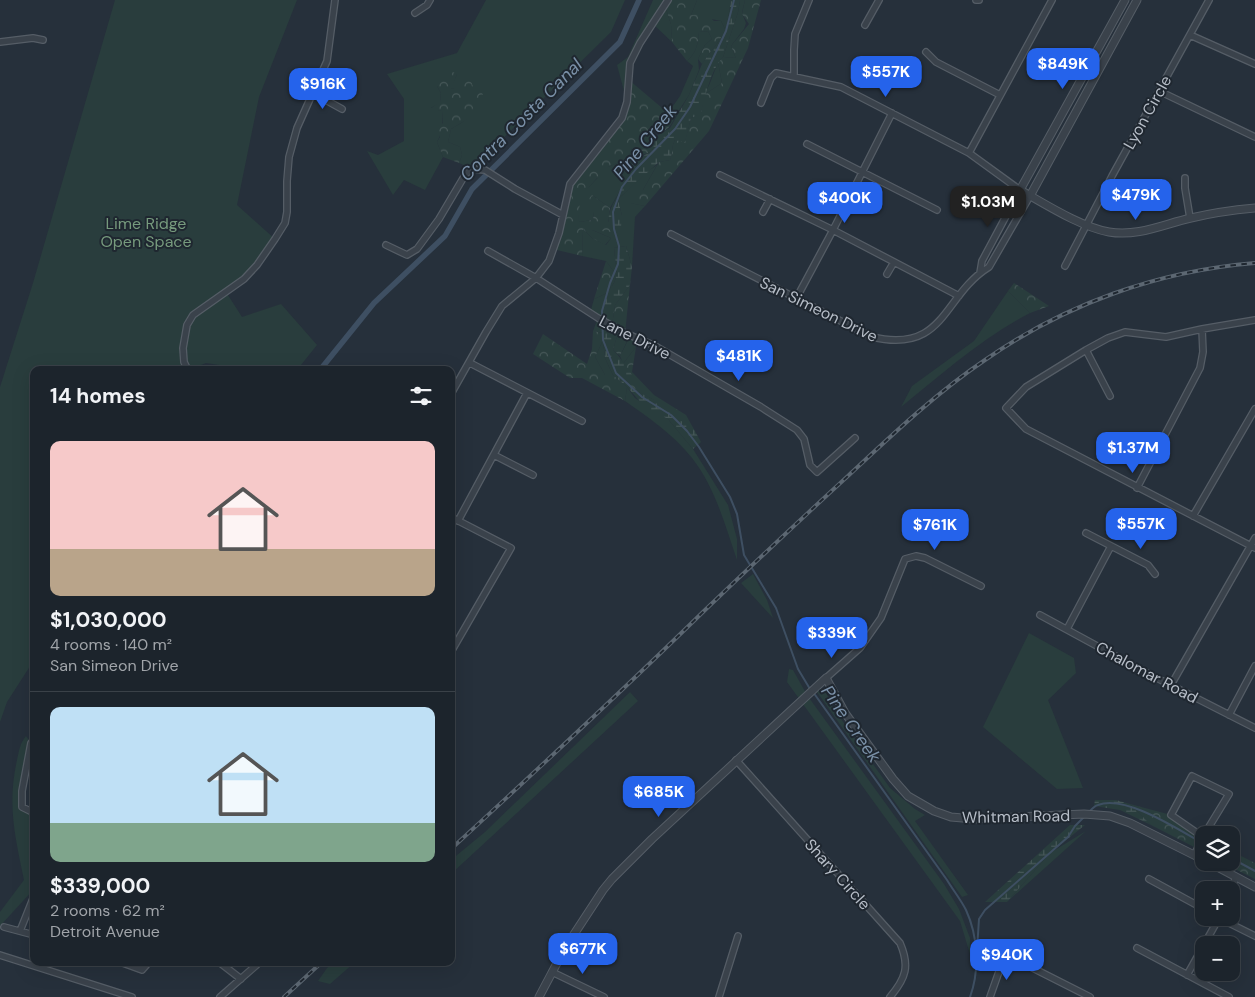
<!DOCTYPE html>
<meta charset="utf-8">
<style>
body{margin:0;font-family:"DM Sans",sans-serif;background:#252c34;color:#f1f3f6;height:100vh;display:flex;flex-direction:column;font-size:19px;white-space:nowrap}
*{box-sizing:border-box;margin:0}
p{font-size:16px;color:#a0a4a9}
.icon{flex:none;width:28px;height:28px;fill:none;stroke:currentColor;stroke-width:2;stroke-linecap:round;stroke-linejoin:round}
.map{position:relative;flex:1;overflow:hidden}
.details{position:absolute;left:30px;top:366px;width:425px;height:600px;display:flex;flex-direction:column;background:#1c242c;border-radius:10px;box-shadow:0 5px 20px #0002,0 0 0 1px #3a4148}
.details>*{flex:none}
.buttons{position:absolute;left:1195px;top:826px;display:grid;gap:10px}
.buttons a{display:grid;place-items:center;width:45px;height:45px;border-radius:10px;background:#1c242c;box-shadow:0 5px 20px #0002,0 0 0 1px #3a4148;font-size:25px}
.price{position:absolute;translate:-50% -42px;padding:0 11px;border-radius:10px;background:#2563eb;color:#fff;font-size:16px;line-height:32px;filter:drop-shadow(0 1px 2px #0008)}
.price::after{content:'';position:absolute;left:50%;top:30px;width:15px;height:11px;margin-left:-8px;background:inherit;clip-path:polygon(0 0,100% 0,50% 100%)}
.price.current{background:#222;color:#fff}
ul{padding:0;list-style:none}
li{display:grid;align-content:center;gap:10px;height:265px;padding:0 20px}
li+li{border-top:1px solid #3a4148}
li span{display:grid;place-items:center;height:155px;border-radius:10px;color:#555}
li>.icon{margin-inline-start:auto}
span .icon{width:90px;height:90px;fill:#fffc;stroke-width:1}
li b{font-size:21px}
h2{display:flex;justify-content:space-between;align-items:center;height:60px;padding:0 20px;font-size:21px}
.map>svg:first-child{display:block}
.green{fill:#293d3d}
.forest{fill:url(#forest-crowns)}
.wetland{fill:url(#wetland-marsh)}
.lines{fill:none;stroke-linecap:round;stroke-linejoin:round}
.stream{stroke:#3e4f62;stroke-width:2}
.canal{stroke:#3e4f62;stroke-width:5.5}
.minor-casing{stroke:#555d66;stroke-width:8}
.tertiary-casing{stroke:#555d66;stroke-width:9}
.minor{stroke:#3a424b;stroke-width:5.5}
.tertiary{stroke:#3a424b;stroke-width:7}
.rail-casing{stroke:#5c6772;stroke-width:4}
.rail{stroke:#1f2730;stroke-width:2;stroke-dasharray:5.5;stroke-linecap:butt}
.labels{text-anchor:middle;stroke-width:4;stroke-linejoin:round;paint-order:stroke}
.street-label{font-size:16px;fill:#b6bdc7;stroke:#1f2730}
.park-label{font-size:16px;fill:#769a7d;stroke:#1f2730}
.water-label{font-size:18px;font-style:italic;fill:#7a90a7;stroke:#1f2730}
</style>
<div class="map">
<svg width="1255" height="997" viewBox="0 0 1255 997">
<defs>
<pattern id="forest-crowns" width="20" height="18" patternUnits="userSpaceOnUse" patternTransform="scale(1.25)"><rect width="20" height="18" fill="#293d3d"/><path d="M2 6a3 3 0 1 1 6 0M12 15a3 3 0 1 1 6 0" fill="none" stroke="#465758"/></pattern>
<pattern id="wetland-marsh" width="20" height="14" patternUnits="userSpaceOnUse" patternTransform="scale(1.25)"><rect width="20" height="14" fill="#293d3d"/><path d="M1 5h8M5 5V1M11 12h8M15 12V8" fill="none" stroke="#465758"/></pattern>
</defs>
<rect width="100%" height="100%" fill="#26303b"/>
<path class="green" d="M115,0H297L259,97L237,205L275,239L257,265L226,292L242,317L281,304L317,345L297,370H251L206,363L188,370H34V660L7,702L0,722V387L33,283Z
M486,0H625L611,32L472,169L459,163L462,155L460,147L448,142L451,129C471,117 473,116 482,94L458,88L450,89L457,74L437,86L441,93L440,103L431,108L442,111C443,122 443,132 437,142L443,157L425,190L404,180L393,195L367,151L378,155L404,141V99L387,74L457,53Z
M653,0H668L665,6L671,24L672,42L653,24L630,63L627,102L617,65L628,57Z
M697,0H731L726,31L721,21L691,15Z
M740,0H745L742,13L746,23L744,29L731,46L736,58L723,57L738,12Z
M708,31L712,39L705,45L698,59L699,70L689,95L676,115L668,113L680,96L693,66L687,61C696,53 698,44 699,32Z
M718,62L722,83L704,95L710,83Z
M636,147L643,155L625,172L622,187L610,208L592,195L594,212L593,220L579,222V202L583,193L608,167L628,158L632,148Z
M657,165L643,190L631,203L645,206L635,217L632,267L626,246L614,248L617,274L614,283L606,294L602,311V333L593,331L598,318L590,313L594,299L607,293L614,272L606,261L582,256L583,229L592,238L606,245L611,238L590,229L622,216L618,199L648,171Z
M1008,291L1030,313C982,338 942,374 901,407L912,386L974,341Z
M625,333L637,339L636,347L623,364L620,356L627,342Z
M603,340L605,358L613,375H605L595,357Z
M627,387L635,398L668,419L693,449L728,505L737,539V560C725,525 715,487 692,458C675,436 648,417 625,401Z
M753,574L767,600L773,618L741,583Z
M1029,633L1074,658L1076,673L1048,700L1083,788L1057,789L983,727Z
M789,669L793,670L807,695L944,884L959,909L970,938V954L960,921L787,682Z
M819,689H824L834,709L890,788L915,809L925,815L915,821L968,895L962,897L817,692Z
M630,692L638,701L451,874V860L485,832Z
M26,736L31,743L22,807L34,813V889L0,926V912L24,880C15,836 7,805 17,760C19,751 20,743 26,736Z
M1086,831L1007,902L1050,853Z
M333,963H354L330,984L318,981L327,968Z"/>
<path class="forest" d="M668,0H697L691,15L706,14L714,21H721L726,31L702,64L698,59L705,45L712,39L708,31L699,32C698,44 696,53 687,61L672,42L671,24L665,6Z
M745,0H761L748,48L709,131L645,206L630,203L634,193L643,190L659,162L670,160C673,153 671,147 675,140L685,141L691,118L701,113L704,95L722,83L718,62L723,57L736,58L731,46L749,24L742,14Z
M449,70L457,74L451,89L459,87L470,77L473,87L483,94L475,111L476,120L469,118L451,129L448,142L460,147L462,155L459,163L443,157L437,142L440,137L438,127L443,123L442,111L430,109L440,102L441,93L437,86L439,71Z
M629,80L668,113L676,115C671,125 668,133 656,132L663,119L650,129L652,137L657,136L652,151L643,155L636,148H632L628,158L608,167L606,178H597C581,196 579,197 579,222L593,220L594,212L585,203L592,195L610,208L608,224L611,232L592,230L611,238L605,245L592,238L583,229L582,256L553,249L570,184L622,118Z
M606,261L614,272L607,293L594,299Z
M1014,283L1049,306L1030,313L1008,291Z
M630,285L625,333L627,341L620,356L613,350L619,329L612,325L615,305Z
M593,331L602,333L603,340L595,357L605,375H613L627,387L625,401L582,378H570L533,354L543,334L587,364L592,349Z
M636,347L632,372L654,395L662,400H654L629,386L623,364Z
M1130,804L1171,815L1204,837V852L1151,825Z
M1231,851L1255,863V879L1223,863L1231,862Z"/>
<path class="wetland" d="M731,0H740L738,12L723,57C712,68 704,98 701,114L691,118L685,142L675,140C671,147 673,153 670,160L659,162L618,199L622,216L621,227L614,229L611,232C604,212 614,205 621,188C623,183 622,177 625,173C628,165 644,155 652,151L657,136L670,128L689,95L702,64L726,31Z
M626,246L632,267L630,285L615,305L612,325L619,329L613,350C621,357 625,367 633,376L630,386L654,400H662L686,415L701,442L693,449L668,419L645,407L627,387L613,375L605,358L603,340L602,311L607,293L614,283L617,274L614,248Z
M1095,800H1116L1130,804L1151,825L1120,810L1094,806Z
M1070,825H1085L1050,853L1007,902H985Z"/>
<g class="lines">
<path class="stream" d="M734,0L726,31L690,107L675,129L636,169L622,187L613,212L614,229L619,246L618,264L610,283L602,311L603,340L616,373L642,397L671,415L687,431L699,447L730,497L737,514L744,555L776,608L798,669L810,689
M813,692L947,880C953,890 961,900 966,910C978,936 980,970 970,997
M1089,812C1091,810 1094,806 1098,805C1125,794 1179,830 1204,844
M1231,858L1255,871
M977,950L979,919L985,910L1068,837L1075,826L1084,817"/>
<path class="canal" d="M320,370L374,303L445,236L472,189L620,42L639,0"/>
<defs>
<path id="minor" d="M976,0H979
M415,13L427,5L430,0
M865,25L879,0
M1190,35L1255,64
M0,42L33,38L43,40
M926,52L936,62L1000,95
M794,77V50L795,34L809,0
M1159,91L1255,137
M313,93L342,109
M761,103L771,78L776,73L841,87L969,153L1020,190L982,261L980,273
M807,144L937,210
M969,153L1052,0
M720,175L833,230L959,296
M1185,178V188L1190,218
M763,212L770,199
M671,234L872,337C946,354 942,296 989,267L1030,196
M386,245L407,255L417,249L439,219L465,175L472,169L485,170L515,189L563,215
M488,251L536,278L598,318L625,333L655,346L761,407L797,430L804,439L810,465L817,472L855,438
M1065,266L1112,176L1209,0
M887,274L894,262
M796,299L833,230L892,113
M1255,320L1202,329L1166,337L1125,332L1108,338L1086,350L1026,387L1006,408L1026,429L1255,548
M1086,350L1110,396
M470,363L582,421
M188,370L184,362L183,348L187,325L193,315L244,279L257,265L275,239L285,223L287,212V181L289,157L297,128L327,61L335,0
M451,394L486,332L502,306L536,278L549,261L559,233L570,184L622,118L627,102L630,63L640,43L668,0
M494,455L533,475
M1137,488L1200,368L1203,352L1202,329
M1193,516L1255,409
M451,517L511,548L451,652
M458,521L527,393
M1086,533L1148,565L1155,574
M1040,615L1143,671L1255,728
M1067,629L1111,546
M826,678L860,648L881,618L905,559L916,556L925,558L981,586
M1171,685L1255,538
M1229,715L1255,666
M34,744L31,743L22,791V807L34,813
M736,760L900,943C910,966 906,978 890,997
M1203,837L1171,815L1192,776L1229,794L1204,835
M1194,855L1204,836
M1149,879L1204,909
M1231,890L1236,877
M1219,918L1255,936
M4,927L34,935
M20,931L34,896
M1137,948L1229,997
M0,955L132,997
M120,962L142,970L149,962
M219,962L241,979
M552,972L604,997
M1187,975L1219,918
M220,997L260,962
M719,997L738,936
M990,997L1002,963L1009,956L1090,997"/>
<path id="tertiary" d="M1125,0L1020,190C1045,204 1081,227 1109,232C1138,237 1164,224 1191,218C1212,213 1233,210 1255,208
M1030,196L1137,0
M1208,862L1255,887
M539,997L565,948L603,890L612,879L652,839L826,678L845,713L893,779L908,796L934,811L951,817L974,819L1084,814L1110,816L1130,823L1204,860"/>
</defs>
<use href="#minor" class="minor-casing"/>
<use href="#tertiary" class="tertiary-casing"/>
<use href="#minor" class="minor"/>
<use href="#tertiary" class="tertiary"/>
<defs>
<path id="rail" d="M451,849C536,771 621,692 704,611C752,565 800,520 849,475C892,435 936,393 985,360C1065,304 1158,271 1255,263
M284,997L322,962"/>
</defs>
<use href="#rail" class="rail-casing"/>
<use href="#rail" class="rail"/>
</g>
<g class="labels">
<g class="street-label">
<text transform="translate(1147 112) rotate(-61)" y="6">Lyon Circle</text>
<text transform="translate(819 309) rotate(26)" y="6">San Simeon Drive</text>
<text transform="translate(635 337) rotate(27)" y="6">Lane Drive</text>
<text transform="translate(1147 672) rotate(28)" y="6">Chalomar Road</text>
<text transform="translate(1016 816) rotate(-1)" y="6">Whitman Road</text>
<text transform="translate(838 874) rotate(48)" y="6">Shary Circle</text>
</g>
<g class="park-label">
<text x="146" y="229">Lime Ridge<tspan x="146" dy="18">Open Space</tspan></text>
</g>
<g class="water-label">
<text transform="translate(521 120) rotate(-45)" y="6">Contra Costa Canal</text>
<text transform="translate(645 142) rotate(-51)" y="6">Pine Creek</text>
<text transform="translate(851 724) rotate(55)" y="6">Pine Creek</text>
</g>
</g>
</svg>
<div class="buttons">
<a><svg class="icon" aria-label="layers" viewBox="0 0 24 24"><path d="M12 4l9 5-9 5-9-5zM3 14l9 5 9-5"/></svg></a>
<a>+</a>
<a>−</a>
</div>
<b class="price" style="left:1063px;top:90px">$849K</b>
<b class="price" style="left:886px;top:98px">$557K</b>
<b class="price" style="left:323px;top:110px">$916K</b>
<b class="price" style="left:1136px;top:221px">$479K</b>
<b class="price" style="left:845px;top:224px">$400K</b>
<b class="price current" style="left:988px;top:228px">$1.03M</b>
<b class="price" style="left:739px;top:382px">$481K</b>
<b class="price" style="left:1133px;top:474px">$1.37M</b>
<b class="price" style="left:1141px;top:550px">$557K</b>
<b class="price" style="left:935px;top:551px">$761K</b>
<b class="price" style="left:832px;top:659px">$339K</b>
<b class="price" style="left:659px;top:818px">$685K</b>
<b class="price" style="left:583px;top:975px">$677K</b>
<b class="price" style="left:1007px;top:981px">$940K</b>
<section class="details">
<h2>14 homes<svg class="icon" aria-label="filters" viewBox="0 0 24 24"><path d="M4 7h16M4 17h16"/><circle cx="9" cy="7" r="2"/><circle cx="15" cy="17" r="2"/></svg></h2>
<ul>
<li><span style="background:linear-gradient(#f6c9c9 70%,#b9a48a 0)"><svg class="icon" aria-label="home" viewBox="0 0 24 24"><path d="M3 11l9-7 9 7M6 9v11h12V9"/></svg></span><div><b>$1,030,000</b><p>4 rooms · 140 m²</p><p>San Simeon Drive</p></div></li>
<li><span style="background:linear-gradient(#bfe0f5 75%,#7fa58c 0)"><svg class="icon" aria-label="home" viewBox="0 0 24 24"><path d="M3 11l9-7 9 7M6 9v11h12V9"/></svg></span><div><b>$339,000</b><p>2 rooms · 62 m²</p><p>Detroit Avenue</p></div></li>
</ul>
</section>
</div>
